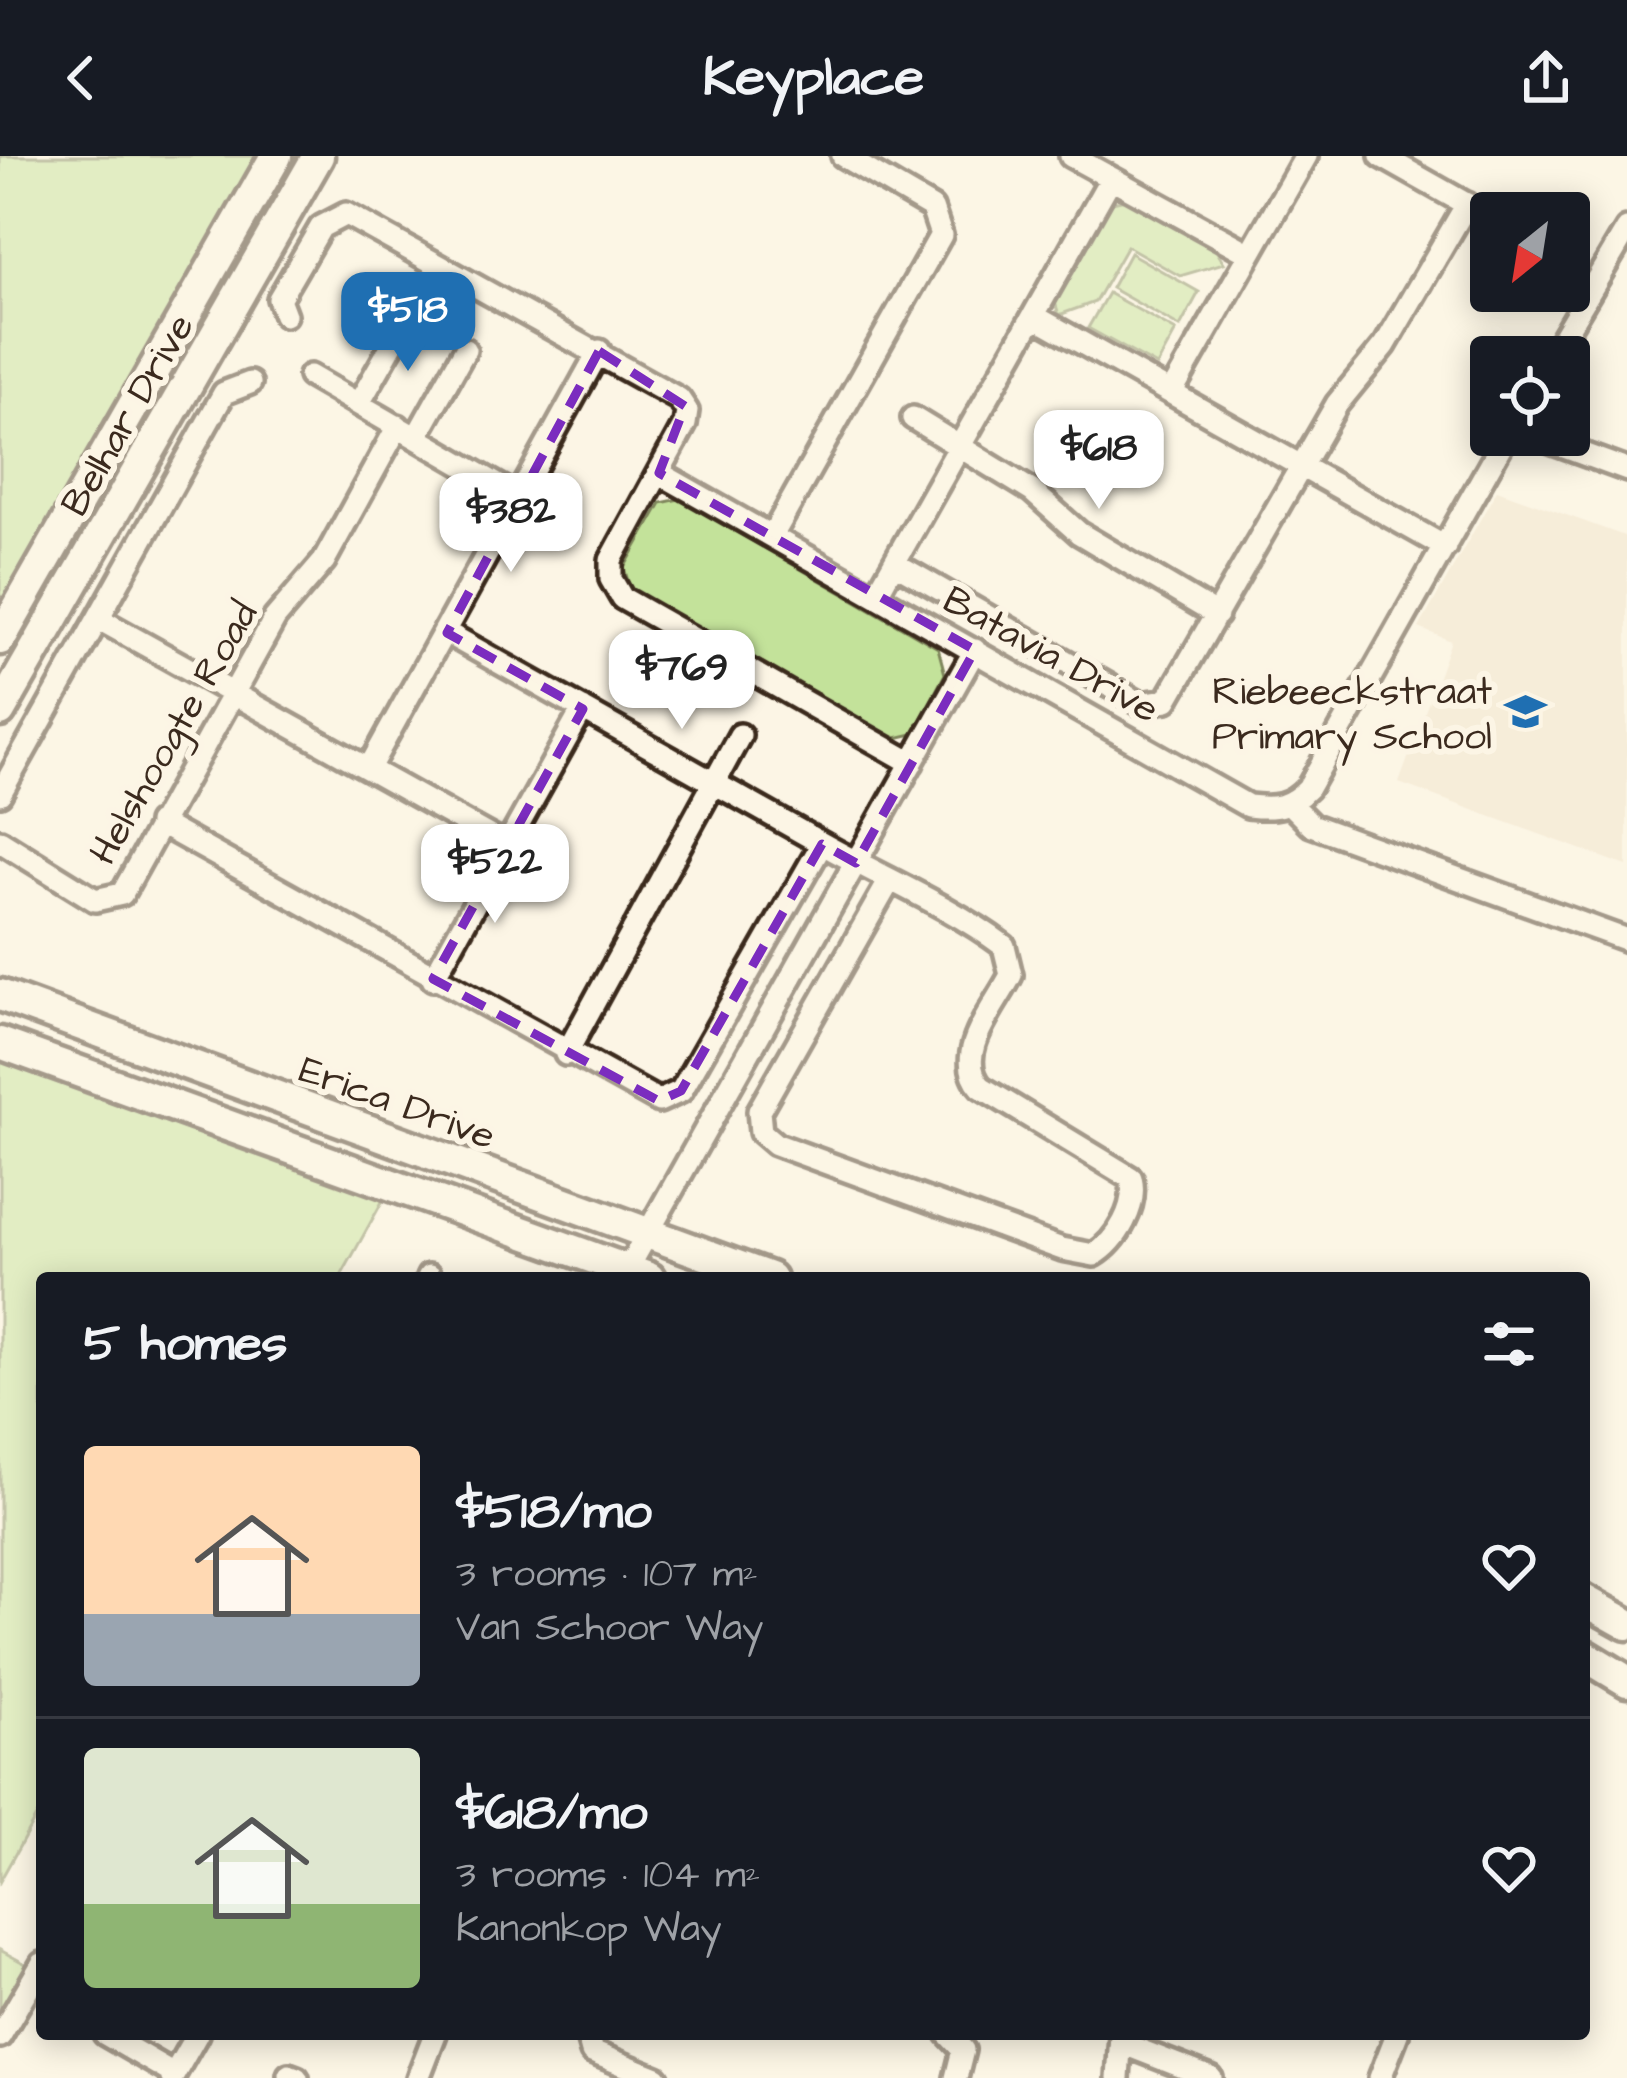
<!DOCTYPE html>
<meta charset="utf-8">
<style>
body{margin:0;font-family:"Architects Daughter",sans-serif;background:#20242c;color:#f1f3f6;height:100vh;display:flex;flex-direction:column;font-size:45px;white-space:nowrap}
*{box-sizing:border-box;margin:0}
p{font-size:39px;color:#9ea1a6}
.icon{flex:none;width:66px;height:66px;fill:none;stroke:currentColor;stroke-width:2;stroke-linecap:round;stroke-linejoin:round}
.map{position:relative;flex:1;overflow:hidden}
.panel{position:absolute;left:36px;top:1116px;width:1554px;height:768px;display:flex;flex-direction:column;background:#171b24;border-radius:12px;box-shadow:0 6px 30px #0003}
.panel>*{flex:none}
.needle{width:78px;rotate:210deg}
.controls{position:absolute;left:1470px;top:36px;display:grid;gap:24px}
.controls a{display:grid;place-items:center;width:120px;height:120px;border-radius:12px;background:#171b24;box-shadow:0 6px 30px #0003;font-size:60px}
.price{position:absolute;translate:-50% -102px;padding:0 27px;border-radius:24px;background:#fff;color:#222;font-size:39px;line-height:78px;filter:drop-shadow(0 3px 6px #0008)}
.price::after{content:'';position:absolute;left:50%;top:72px;width:36px;height:27px;margin-left:-18px;background:inherit;clip-path:polygon(0 0,100% 0,50% 100%)}
.price.active{background:#1f6fb2;color:#fff}
ul{padding:0;list-style:none}
li{display:flex;align-items:center;gap:36px;height:300px;padding:0 48px}
li+li{border-top:3px solid #363941}
li span{display:grid;place-items:center;flex:none;width:336px;height:240px;border-radius:12px;color:#555}
li>.icon{margin-inline-start:auto}
span .icon{width:144px;height:144px;fill:#fffc;stroke-width:1}
li b{font-size:51px}
h2{display:flex;justify-content:space-between;align-items:center;height:144px;padding:0 48px;font-size:51px}
header{display:flex;justify-content:space-between;align-items:center;height:156px;padding:0 48px;background:#171b24;font-size:54px;font-weight:700}
.map>svg:first-child{display:block}
.built{fill:#f0e2c9}
.green{fill:#c3e29a;stroke:#7f865c;stroke-width:3}
.lines{fill:none;stroke-linecap:round;stroke-linejoin:round}
.minor-casing{stroke:#3b2a1e;stroke-width:30}
.secondary-casing{stroke:#3b2a1e;stroke-width:39}
.minor{stroke:#fcf5e5;stroke-width:21}
.secondary{stroke:#fcf5e5;stroke-width:30}
.marked{fill:none;stroke:#7b2cbf;stroke-width:9;stroke-dasharray:24 15;stroke-linejoin:round}
.labels{text-anchor:middle;stroke-width:12;stroke-linejoin:round;paint-order:stroke}
.street-label{font-size:39px;fill:#3b2a1e;stroke:#fcf5e5}
.poi-label{font-size:39px;fill:#3b2a1e;stroke:#fcf5e5;text-anchor:end}
</style>
<header><svg class="icon" aria-label="back" viewBox="0 0 24 24"><path d="M15 5l-7 7 7 7"/></svg>Keyplace<svg class="icon" aria-label="share" viewBox="0 0 24 24"><path d="M12 15V3M7 8l5-5 5 5M5 13v7h14v-7"/></svg></header>
<div class="map">
<svg width="1627" height="1922" viewBox="0 0 1627 1922">
<rect width="100%" height="100%" fill="#fcf5e5"/>
<filter id="ink" filterUnits="userSpaceOnUse"><feTurbulence type="fractalNoise" baseFrequency=".00833" numOctaves="2"/><feDisplacementMap in="SourceGraphic" scale="24" xChannelSelector="R" yChannelSelector="G"/><feConvolveMatrix kernelMatrix="1 2 1 2 8 2 1 2 1" color-interpolation-filters="sRGB"/></filter>
<g filter="url(#ink)">
<path class="built" d="M1497,334L1627,381V710L1399,627L1451,485L1419,472Z"/>
<path class="green" d="M0,0H256L0,452Z
M1125,43L1215,93L1224,107L1180,120L1127,90L1095,146L1059,159L1054,143L1108,47Z
M1130,97L1199,136L1180,171L1111,132Z
M1108,137L1176,175L1157,210L1088,172Z
M679,343L938,492L945,518L913,578L892,583L631,435L624,412L661,347Z
M0,902L383,1044L340,1122H42V1650L0,1725Z
M0,1794L33,1812L0,1870Z"/>
<g class="lines">
<defs>
<path id="minor" d="M1071,0L1250,98
M1381,0L1491,62
M285,159L279,143L321,71L346,58L679,243L687,255L685,268L611,404V423L622,442L912,607
M1034,160L1445,391
M1551,201L1627,73
M310,220L520,342
M1171,237L1306,0
M359,247L408,161
M913,262L1032,335L1079,377L1217,459
M1531,279L1627,314
M417,280L465,194
M659,317L1248,650C1275,653 1289,652 1308,632L1507,279
M772,380L941,79L932,52L843,0
M894,407L1141,548L1167,544L1337,248L1385,189L1467,48
M876,439L1111,22
M99,463L507,690
M447,477C572,547 696,617 821,687C881,721 949,749 1004,790L1011,819C995,851 952,899 981,931L1131,1022C1138,1050 1117,1085 1094,1099L1062,1093L775,988L761,976L759,955L890,724
M369,612L599,195
M0,638L224,237L250,227
M1291,649L1311,669L1627,784
M159,667L659,945L681,935L822,688
M0,685L95,744L122,738L275,462L324,405L398,270
M433,823L583,553
M566,898L740,579
M623,1121L975,494
M428,1122L429,1120
M105,1878L174,1918
M587,1878L592,1896L657,1922
M948,1878L963,1894L956,1922
M0,1880L42,1808
M1124,1888L1211,1922
M289,1919L297,1922
M172,1922L197,1878
M418,1922L435,1878
M1118,1922L1121,1879
M1380,1922L1397,1878"/>
<path id="secondary" d="M0,483L276,0
M0,555L318,0
M0,839L770,1122
M0,887L649,1122
M1584,1444L1627,1468
M1584,1499L1627,1525"/>
</defs>
<use href="#minor" class="minor-casing"/>
<use href="#secondary" class="secondary-casing"/>
<use href="#minor" class="minor"/>
<use href="#secondary" class="secondary"/>
</g>
</g>
<path d="M0 0H1627V1922H0ZM599,195L685,250L659,317L975,494L856,707L822,688L681,935L659,945L433,823L583,553L447,477Z" fill="#fcf5e5" fill-opacity=".55" fill-rule="evenodd"/>
<path class="marked" d="M599,195L685,250L659,317L975,494L856,707L822,688L681,935L659,945L433,823L583,553L447,477Z"/>
<defs>
<symbol id="school-bare" viewBox="-9 -9 18 18"><path d="M0-5L7-2L0 1L-7-2ZM-4 1L0 2.5L4 1V4Q0 6-4 4Z" fill="#1f6fb2" stroke="#fcf5e5" stroke-width="2.5" paint-order="stroke"/></symbol>
</defs>
<g fill-rule="evenodd">
<use href="#school-bare" x="1496" y="526" width="59" height="59"/>
</g>
<g class="labels">
<g class="street-label">
<text transform="translate(126 258) rotate(-60)" y="14">Belhar Drive</text>
<text transform="translate(1052 497) rotate(29)" y="14">Batavia Drive</text>
<text transform="translate(172 576) rotate(-60)" y="14">Helshoogte Road</text>
<text transform="translate(398 945) rotate(20)" y="14">Erica Drive</text>
</g>
<g class="poi-label">
<text x="1492" y="548">Riebeeckstraat<tspan x="1492" dy="45">Primary School</tspan></text>
</g>
</g>
</svg>
<div class="controls">
<a><svg class="needle" viewBox="-14 -14 28 28"><path d="M0-13l5 13h-10z" fill="#e53935"/><path d="M0 13l5-13h-10z" fill="#9ea1a6"/></svg></a>
<a><svg class="icon" aria-label="locate" viewBox="0 0 24 24"><circle cx="12" cy="12" r="6"/><path d="M12 2v4M12 18v4M2 12h4M18 12h4"/></svg></a>
</div>
<b class="price active" style="left:408px;top:218px">$518</b>
<b class="price" style="left:1099px;top:356px">$618</b>
<b class="price" style="left:511px;top:419px">$382</b>
<b class="price" style="left:682px;top:576px">$769</b>
<b class="price" style="left:495px;top:770px">$522</b>
<section class="panel">
<h2>5 homes<svg class="icon" aria-label="filters" viewBox="0 0 24 24"><path d="M4 7h16M4 17h16"/><circle cx="9" cy="7" r="2"/><circle cx="15" cy="17" r="2"/></svg></h2>
<ul>
<li><span style="background:linear-gradient(#ffd9b3 70%,#9aa5b1 0)"><svg class="icon" aria-label="home" viewBox="0 0 24 24"><path d="M3 11l9-7 9 7M6 9v11h12V9"/></svg></span><div><b>$518/mo</b><p>3 rooms · 107 m²</p><p>Van Schoor Way</p></div><svg class="icon" aria-label="heart" viewBox="0 0 24 24"><path d="M12 20l-8-8c-3-5 5-10 8-4 3-6 11-1 8 4z"/></svg></li>
<li><span style="background:linear-gradient(#dfe7d0 65%,#8fb573 0)"><svg class="icon" aria-label="home" viewBox="0 0 24 24"><path d="M3 11l9-7 9 7M6 9v11h12V9"/></svg></span><div><b>$618/mo</b><p>3 rooms · 104 m²</p><p>Kanonkop Way</p></div><svg class="icon" aria-label="heart" viewBox="0 0 24 24"><path d="M12 20l-8-8c-3-5 5-10 8-4 3-6 11-1 8 4z"/></svg></li>
</ul>
</section>
</div>
